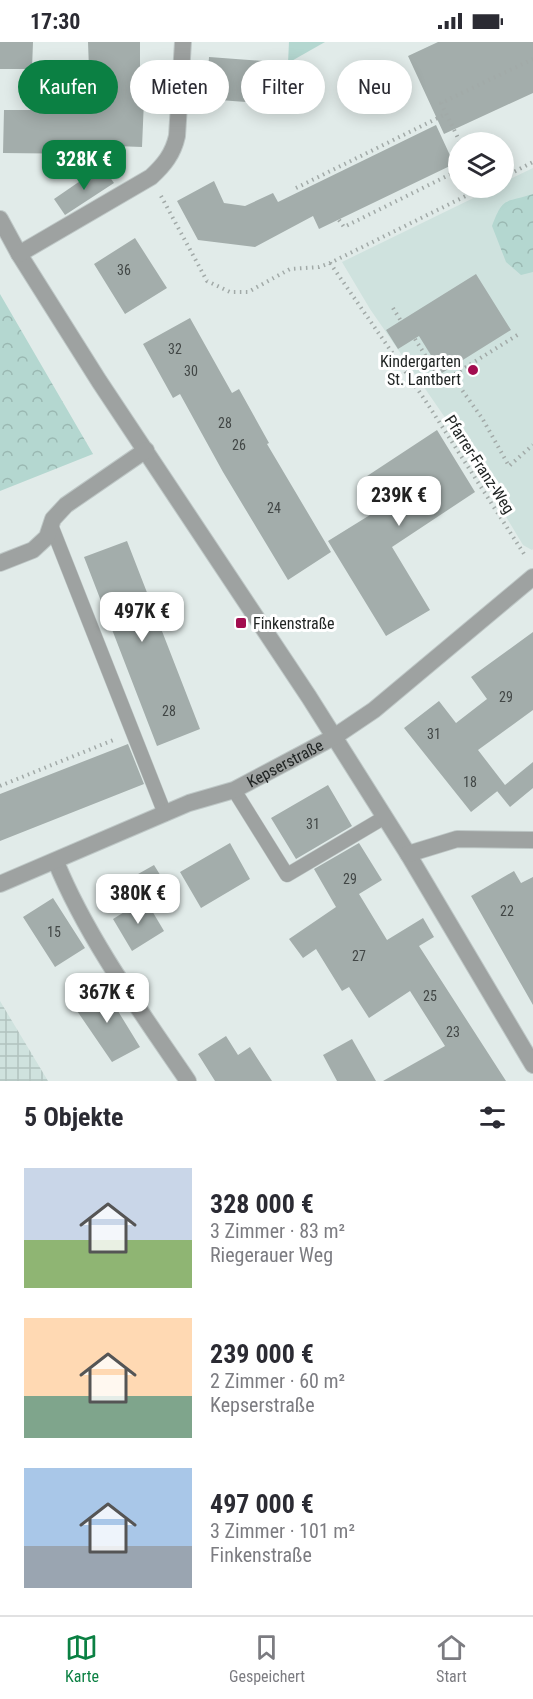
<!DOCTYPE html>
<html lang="de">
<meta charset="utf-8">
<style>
body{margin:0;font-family:"Roboto Condensed",sans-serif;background:#f7f7f7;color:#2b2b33;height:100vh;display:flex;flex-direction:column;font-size:22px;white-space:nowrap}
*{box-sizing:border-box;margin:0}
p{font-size:20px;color:#7c7c81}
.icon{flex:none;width:33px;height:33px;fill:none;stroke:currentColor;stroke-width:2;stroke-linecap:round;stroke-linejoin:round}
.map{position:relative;height:1039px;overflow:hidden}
.drawer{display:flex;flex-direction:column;background:#fff;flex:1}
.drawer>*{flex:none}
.banner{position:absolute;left:18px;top:18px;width:498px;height:54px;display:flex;gap:12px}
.controls{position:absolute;left:448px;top:90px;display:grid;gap:12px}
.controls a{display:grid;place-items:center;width:66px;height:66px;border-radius:50%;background:#fff;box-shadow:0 3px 15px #0003;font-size:30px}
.price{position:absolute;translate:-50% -51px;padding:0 14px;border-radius:12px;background:#fff;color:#222;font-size:20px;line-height:39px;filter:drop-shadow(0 2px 3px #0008)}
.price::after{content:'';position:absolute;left:50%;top:36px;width:18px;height:14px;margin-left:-9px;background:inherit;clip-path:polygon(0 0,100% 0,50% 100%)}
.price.current{background:#0b8043;color:#fff}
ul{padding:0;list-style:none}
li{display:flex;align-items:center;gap:18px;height:150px;padding:0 24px}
li span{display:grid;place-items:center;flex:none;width:168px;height:120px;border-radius:0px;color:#555}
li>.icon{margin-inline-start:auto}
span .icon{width:72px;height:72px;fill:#fffc;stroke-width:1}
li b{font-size:26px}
h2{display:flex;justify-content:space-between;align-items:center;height:72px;padding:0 24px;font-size:26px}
.tag{padding:0 21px;border-radius:27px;background:#fff;box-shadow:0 3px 15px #0003;font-size:21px;line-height:54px}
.tag.current{background:#0b8043;color:#fff}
.status{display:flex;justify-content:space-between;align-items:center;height:42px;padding:0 30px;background:#fff;direction:ltr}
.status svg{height:16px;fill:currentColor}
.menu{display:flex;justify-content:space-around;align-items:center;height:84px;border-top:2px solid #e1e1e2;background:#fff;font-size:16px;color:#7c7c81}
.menu a{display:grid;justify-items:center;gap:3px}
.menu .current{color:#0b8043}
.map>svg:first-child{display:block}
.built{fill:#cfe2de}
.industrial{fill:url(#industrial-grid)}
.green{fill:#b4d7d0}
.park{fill:url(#park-crowns)}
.building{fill:#a3adab}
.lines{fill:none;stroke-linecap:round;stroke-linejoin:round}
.service-casing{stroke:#bec7c6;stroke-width:15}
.minor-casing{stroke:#bec7c6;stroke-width:18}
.path{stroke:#a2aaa8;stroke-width:4;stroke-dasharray:1.5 4.5;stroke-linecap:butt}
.service{stroke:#9ea2a1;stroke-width:14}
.minor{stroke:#9ea2a1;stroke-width:16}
.poi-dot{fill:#a20d4f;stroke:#fff;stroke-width:2}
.labels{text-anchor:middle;stroke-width:6;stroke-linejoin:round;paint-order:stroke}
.number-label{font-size:14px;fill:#424746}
.poi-label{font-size:16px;fill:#212524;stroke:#fff;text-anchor:end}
.street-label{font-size:16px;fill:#212524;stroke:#fff}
</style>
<div class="status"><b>17:30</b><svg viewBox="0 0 49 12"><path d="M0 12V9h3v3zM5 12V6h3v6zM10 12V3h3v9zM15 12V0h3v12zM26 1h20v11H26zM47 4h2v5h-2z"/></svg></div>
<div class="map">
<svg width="533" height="1039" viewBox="0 0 533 1039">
<defs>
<pattern id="industrial-grid" width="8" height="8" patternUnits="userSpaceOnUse" patternTransform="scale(1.5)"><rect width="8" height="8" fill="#cfe2de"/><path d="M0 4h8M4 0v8" fill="none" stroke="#b1c2be"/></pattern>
<pattern id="park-crowns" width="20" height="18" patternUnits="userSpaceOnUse" patternTransform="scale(1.5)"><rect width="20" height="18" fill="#b4d7d0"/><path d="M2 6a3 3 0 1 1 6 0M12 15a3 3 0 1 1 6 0" fill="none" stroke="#9ab8b2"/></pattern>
</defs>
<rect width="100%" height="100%" fill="#e1ebe9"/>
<path class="built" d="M533,126V507L532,508L523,503L455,390L370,267L342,220L494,146H504V140Z"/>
<path class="industrial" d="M0,959L48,1039H0Z"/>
<path class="green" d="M289,0H325L288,21Z"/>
<path class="park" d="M533,152V230L521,233L506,220L492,184C503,154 505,161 533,152Z
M0,252L93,412L0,449Z"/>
<path class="building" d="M0,0H33L32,27H0Z
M88,0H140V58H144L142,105L88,103L94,112L3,111L4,68H35L38,24L89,27Z
M438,0H533V51L444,92L408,14Z
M209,15L263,19L261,61L206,57Z
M436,83L454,122L319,187L313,174L255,205L198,198L177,159L214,139L224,161L245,164L273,151L278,160Z
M102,124L114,141L65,173L54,157Z
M135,196L167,246L125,272L94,222Z
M476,232L511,288L442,331L419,294L398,307L386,288Z
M190,276L232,351L239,347L269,401L267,402L331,510L288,538L223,430L180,352L173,356L143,302Z
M437,388L475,450L392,505L430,568L386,594L328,499L378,468L358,440Z
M127,499L200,687L157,704L84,515Z
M533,590V668L478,708L505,743L533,720V746L510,765L497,749L500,747L471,770L404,686L439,659L456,681L487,657L471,635Z
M128,702L144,742L0,799V752Z
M328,743L352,784L296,817L271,776Z
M230,801L250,837L201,866L180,830Z
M359,801L382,838L359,852L387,898L423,876L434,895L419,904L506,1039H383L445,1004L410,949L369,976L349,945L342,949L316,907L303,916L289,897L336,865L314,827Z
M154,823L167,844L145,857L131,836Z
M514,829L521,841L533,835V963L471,854Z
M53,856L85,906L55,925L23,875Z
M145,857L164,889L132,909L113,877Z
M102,943L140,1005L112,1020L73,963Z
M226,994L238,1013L250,1005L272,1039H215L198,1012Z
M352,997L376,1039H337L323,1013Z"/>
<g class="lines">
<defs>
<path id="service" d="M51,483L165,772
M234,748L287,833L385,775"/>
<g id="minor">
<path d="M0,177L19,212L99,339L309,655L408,812L533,1023"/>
<path d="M19,212L151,135C164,123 173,112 177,94L183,0"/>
<path d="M0,521L33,508L47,495L53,477L66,463L146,408"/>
<path d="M408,812L457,797L533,798"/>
<path d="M56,820C87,896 141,970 188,1039"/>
<path id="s1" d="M0,842L189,761L234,748L334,695L374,668L533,535"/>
</g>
</defs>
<use href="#service" class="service-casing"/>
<use href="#minor" class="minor-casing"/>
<path class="path" d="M460,100L441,61L533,17
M504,135L533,120
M296,146L446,72
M161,154L207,239L230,250H248L290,227L319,225L330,221L482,146
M339,178L344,185L459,128
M330,221L425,358L526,515
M393,266L401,279
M415,297L442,340L519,292
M452,334L482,376L509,424L533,403
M0,744L116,697"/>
<use href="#service" class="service"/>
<use href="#minor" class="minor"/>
</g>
<g class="poi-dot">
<circle cx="473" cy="328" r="6"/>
<rect x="235" y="575" width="12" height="12" rx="3"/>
</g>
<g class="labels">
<g class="number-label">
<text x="124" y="233">36</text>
<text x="175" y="312">32</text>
<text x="191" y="334">30</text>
<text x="225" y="386">28</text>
<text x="239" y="408">26</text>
<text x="274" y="471">24</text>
<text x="506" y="660">29</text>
<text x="169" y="674">28</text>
<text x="434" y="697">31</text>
<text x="470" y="745">18</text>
<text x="313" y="787">31</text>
<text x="350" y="842">29</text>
<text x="507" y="874">22</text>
<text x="54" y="895">15</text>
<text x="359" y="919">27</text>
<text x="430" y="959">25</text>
<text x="453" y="995">23</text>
</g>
<g class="poi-label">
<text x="461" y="325">Kindergarten<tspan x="461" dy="18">St. Lantbert</tspan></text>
<text x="253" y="587" text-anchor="start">Finkenstraße</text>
</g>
<g class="street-label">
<text transform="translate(480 422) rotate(57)" y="6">Pfarrer-Franz-Weg</text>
<text dy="6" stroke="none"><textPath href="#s1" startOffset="310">Kepserstraße</textPath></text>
</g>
</g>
</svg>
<div class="controls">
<a><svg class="icon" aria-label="layers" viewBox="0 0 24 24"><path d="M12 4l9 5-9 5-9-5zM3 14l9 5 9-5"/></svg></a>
</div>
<b class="price current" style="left:84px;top:149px">328K €</b>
<b class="price" style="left:399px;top:485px">239K €</b>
<b class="price" style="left:142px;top:601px">497K €</b>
<b class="price" style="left:138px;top:883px">380K €</b>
<b class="price" style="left:107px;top:982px">367K €</b>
<div class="banner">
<a class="tag current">Kaufen</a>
<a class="tag">Mieten</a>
<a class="tag">Filter</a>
<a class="tag">Neu</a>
</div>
</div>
<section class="drawer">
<h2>5 Objekte<svg class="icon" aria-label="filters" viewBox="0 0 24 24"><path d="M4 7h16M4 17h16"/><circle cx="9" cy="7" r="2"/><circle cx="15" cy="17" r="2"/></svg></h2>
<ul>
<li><span style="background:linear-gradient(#c9d6e8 60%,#8fb573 0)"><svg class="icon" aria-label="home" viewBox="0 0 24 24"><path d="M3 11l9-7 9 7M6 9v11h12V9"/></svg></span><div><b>328 000 €</b><p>3 Zimmer · 83 m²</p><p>Riegerauer Weg</p></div></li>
<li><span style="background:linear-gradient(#ffd9b3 65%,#7fa58c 0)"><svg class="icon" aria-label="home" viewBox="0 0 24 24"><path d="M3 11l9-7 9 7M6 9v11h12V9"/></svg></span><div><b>239 000 €</b><p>2 Zimmer · 60 m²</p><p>Kepserstraße</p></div></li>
<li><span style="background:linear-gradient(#a9c7e8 65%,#9aa5b1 0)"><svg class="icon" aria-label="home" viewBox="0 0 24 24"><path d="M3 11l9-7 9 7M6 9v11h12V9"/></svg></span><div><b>497 000 €</b><p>3 Zimmer · 101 m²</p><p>Finkenstraße</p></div></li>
</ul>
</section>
<nav class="menu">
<a class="current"><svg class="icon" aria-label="map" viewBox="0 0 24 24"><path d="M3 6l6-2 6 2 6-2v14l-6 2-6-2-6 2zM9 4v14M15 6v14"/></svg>Karte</a>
<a><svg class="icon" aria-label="saved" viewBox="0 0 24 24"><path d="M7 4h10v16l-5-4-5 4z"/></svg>Gespeichert</a>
<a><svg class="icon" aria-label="home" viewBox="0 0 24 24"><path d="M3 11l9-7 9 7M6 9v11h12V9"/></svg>Start</a>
</nav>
